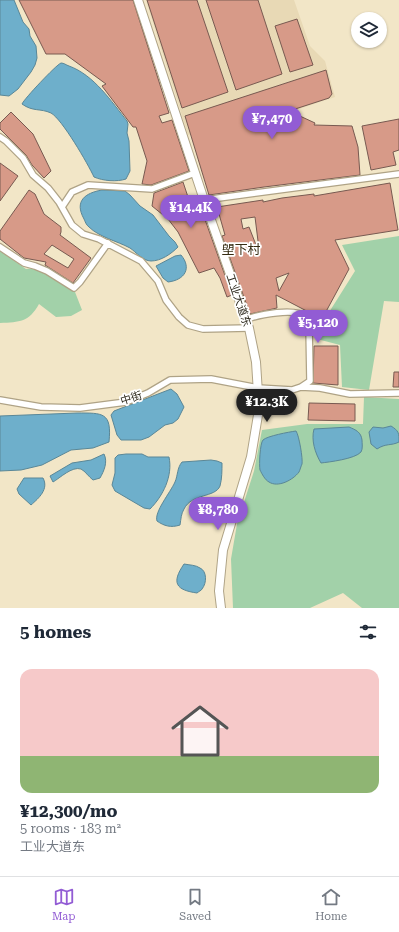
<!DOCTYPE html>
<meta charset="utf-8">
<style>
body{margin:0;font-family:"Roboto Serif","Noto Sans SC",serif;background:#f6f6f7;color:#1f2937;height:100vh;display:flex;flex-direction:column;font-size:15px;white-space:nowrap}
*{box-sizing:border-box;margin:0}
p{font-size:13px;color:#747a83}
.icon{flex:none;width:22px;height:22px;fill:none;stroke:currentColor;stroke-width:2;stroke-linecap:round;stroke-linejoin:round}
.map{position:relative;height:608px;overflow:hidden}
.side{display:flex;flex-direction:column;background:#fff;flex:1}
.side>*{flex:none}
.buttons{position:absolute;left:351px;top:12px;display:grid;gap:8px}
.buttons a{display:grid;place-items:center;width:36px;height:36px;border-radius:50%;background:#fff;box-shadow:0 1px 3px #0004;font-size:20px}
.price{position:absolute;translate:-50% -34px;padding:0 9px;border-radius:14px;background:#925cd4;color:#fff;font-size:13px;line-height:26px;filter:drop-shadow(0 1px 2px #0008)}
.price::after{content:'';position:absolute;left:50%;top:24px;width:12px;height:9px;margin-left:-6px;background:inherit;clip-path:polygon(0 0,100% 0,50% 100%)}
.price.active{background:#222;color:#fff}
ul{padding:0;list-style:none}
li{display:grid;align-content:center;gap:8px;height:212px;padding:0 20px}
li+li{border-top:1px solid #e0e1e3}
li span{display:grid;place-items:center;height:124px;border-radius:12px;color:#555}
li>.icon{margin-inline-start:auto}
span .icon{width:72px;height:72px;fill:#fffc;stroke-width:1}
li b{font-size:17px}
h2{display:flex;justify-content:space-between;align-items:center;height:48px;padding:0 20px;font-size:17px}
.tabs{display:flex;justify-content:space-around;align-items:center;height:56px;border-top:1px solid #e0e1e3;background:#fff;font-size:11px;color:#747a83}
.tabs a{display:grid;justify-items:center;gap:2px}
.tabs .active{color:#925cd4}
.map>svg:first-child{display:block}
.built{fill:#e8d9b5}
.green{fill:#a2d1a9}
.water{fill:#6eafcb;stroke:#5a8797}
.building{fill:#d79a88;stroke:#785a51;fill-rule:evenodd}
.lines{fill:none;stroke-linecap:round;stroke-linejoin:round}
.street-casing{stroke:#afa386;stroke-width:8}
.secondary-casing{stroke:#afa386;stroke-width:10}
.street{stroke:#fff;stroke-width:5.5}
.secondary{stroke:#fff;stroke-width:8}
.labels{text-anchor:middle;stroke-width:3.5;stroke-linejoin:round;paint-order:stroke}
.street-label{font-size:11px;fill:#2d291d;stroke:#fff}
.quarter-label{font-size:13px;fill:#362c13;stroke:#fff}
</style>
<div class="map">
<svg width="399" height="608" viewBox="0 0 399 608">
<rect width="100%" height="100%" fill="#f2e6c7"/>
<path class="built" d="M146,0H294L310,46L325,61L335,97L296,110L188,135Z"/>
<path class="green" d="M399,236V302L384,301L369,390L342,387L340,345L317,339L316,333L355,271L342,245Z
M0,251L26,269L35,268L50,274L75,292L82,310L71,316L56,317L39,304C29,322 20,322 0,323Z
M364,397L399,399V608H362L343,593L310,608H233L231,559L237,524L254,471L262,430L307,424H363Z"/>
<path class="water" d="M0,0H14L23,22L29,29L30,36L36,46L37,58L35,65L31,72L18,89L9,96L0,95Z
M61,63C64,63 66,65 69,66C94,75 111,101 127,121L128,124L127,133L129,141L130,171L126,179C117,182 103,181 94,177C88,164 62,119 51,113C40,108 33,112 22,104C24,99 56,65 61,63Z
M102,190L125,191L130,195L140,206L153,215L169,236L175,242L178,247C171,254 161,261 151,261C143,261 136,252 130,248C117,241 99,237 89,227C86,225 85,221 84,219C74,201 85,193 102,190Z
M181,255C192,268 185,280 168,282L163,278L156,266L175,256Z
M171,389L177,394L184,407L178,419L173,423L165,425L149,437L141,440H121L117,435L111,415L114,411Z
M77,413C103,413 112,412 109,442L93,448L71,450L42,465L21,470L0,471V416Z
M391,426C399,431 399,433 399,442C391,446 386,443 377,449L371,444L369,432L373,427L383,428Z
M349,427C356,430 361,432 362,440C362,443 363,449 361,452C355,459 329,462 321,463C315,453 311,440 314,429Z
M296,431C299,435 303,459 302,464C301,466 300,470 299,472C293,480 278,488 269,482C265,480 262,474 260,470C259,465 260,443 263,440C267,436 289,432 296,431Z
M104,454C108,462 104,471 100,478L93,480C89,477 85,471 81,469C72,466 60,478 53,482L50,476L72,463L91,460Z
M126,454H142L148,457H169C173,476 163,496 150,509L144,508L115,491L112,485L115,473V458L118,455Z
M211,460L217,461L222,463C222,470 222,479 220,486C215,498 192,493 184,509C181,514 181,519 180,525C171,528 164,526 157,521C154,512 170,493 175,482C178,475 177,468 182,462Z
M24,478H43C49,489 39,498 31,505L19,494L17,489Z
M184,564C189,565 196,565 200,568C207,571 207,583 202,589C202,590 198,592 197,593C176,590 171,583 184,564Z"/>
<path class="building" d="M19,0H133L169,113L159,116L162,123L172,120L189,171L151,185L142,184L147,161L136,127H133L102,86L106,84L65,54H46Z
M147,0H197L228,92L182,108Z
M206,0H258L282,74L236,90Z
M297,19L313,65L290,72L275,26Z
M326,70L332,94L329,98L289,111L315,123L314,125L352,126L358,147L360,175L264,187L209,195L185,116Z
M11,112L33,134L51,171L44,178L32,165L26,155L0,129V123Z
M399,119V150L393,152L396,165L371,170L362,126Z
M0,163L18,176L0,201Z
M183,182L190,203L198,200L232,295L227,297L220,278L214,268L199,273L178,232L168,219L152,206L154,193Z
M390,183L398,230L335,240L349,269L322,319L276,295L277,308L250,314L222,236L225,235L217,207L263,200V202L282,198L314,194V196ZM255,217L259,249L258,250L249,227L243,229L241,219ZM289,273L279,291L276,278Z
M29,190L35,194L44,214L61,227V232L60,235L91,258L73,283L45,265L46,262L24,258L0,239V231ZM52,245L74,259L68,268L44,254Z
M314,346H338V385L313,383Z
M394,372H399V387H393Z
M309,403L355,404V421L308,420Z"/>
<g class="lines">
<defs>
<path id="street" d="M0,137L6,141L23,158L33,175L48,188L59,202L72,225L83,234L99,239L141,261L158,281L166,300L179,317L188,325L203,329L249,328
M204,200L399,174
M62,207L72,192L88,185L152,189L195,173
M0,247L24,263L35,266L47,271L74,288L80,282L108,243
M301,387L320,388L350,394L399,393
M0,400L41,407L80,408L126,402L148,393L170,380L211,379L258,388L292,390L301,387L310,381L309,326C308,324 307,320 305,317C296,307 258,315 247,319"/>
<path id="secondary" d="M138,0L204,200L249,328L256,362L259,409L251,457L223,550L219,591L221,608"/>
</defs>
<use href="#street" class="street-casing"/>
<use href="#secondary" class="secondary-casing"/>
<use href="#street" class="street"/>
<use href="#secondary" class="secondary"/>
</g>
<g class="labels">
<g class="street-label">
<text transform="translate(239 300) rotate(71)" y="4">工业大道东</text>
<text transform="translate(131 398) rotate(-17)" y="4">中街</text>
</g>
<g class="quarter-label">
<text x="241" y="254">塱下村</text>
</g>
</g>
</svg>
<div class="buttons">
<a><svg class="icon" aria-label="layers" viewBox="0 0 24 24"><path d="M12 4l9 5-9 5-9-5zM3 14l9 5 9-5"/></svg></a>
</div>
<b class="price" style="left:272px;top:140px">¥7,470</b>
<b class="price" style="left:191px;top:229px">¥14.4K</b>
<b class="price" style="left:318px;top:344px">¥5,120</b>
<b class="price active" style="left:267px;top:423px">¥12.3K</b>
<b class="price" style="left:218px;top:531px">¥8,780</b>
</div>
<section class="side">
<h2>5 homes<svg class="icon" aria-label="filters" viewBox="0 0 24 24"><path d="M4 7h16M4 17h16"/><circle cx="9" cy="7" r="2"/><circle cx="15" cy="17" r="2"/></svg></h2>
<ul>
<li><span style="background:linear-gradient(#f6c9c9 70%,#8fb573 0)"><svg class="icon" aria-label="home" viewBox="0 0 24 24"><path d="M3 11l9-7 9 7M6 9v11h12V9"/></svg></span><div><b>¥12,300/mo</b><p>5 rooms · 183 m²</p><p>工业大道东</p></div></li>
</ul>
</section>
<nav class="tabs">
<a class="active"><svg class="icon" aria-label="map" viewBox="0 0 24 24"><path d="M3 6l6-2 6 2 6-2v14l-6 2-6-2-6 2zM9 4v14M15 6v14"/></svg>Map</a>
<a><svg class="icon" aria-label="saved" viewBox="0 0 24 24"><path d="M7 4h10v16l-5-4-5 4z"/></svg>Saved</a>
<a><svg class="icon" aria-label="home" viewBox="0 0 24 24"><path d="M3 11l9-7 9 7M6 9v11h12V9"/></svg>Home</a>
</nav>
